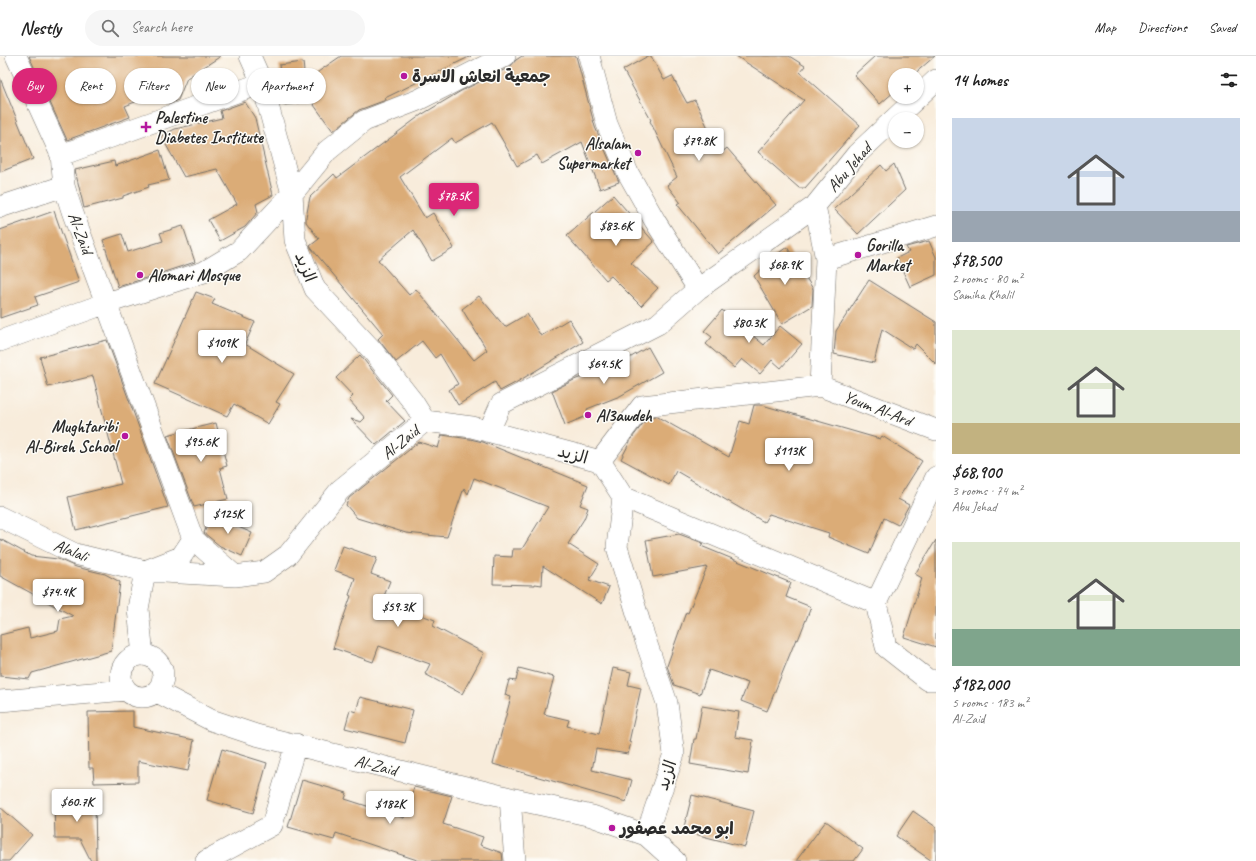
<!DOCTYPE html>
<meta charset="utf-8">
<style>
body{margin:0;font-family:Caveat,"Playpen Sans Arabic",sans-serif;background:#f6f6f6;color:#222;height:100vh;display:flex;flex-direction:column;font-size:15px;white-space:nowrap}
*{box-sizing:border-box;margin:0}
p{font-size:13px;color:#767676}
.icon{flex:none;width:22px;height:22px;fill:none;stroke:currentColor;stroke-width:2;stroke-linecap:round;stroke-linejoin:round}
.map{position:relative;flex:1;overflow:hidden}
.sheet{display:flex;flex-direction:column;background:#fff;width:320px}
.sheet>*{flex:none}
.guide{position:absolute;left:12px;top:12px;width:380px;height:36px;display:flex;gap:8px}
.tools{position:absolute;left:888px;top:12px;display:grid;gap:8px}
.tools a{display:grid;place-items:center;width:36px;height:36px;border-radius:50%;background:#fff;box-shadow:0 1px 3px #0004;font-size:20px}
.price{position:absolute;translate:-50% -34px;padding:0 9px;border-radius:4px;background:#fff;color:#222;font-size:13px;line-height:26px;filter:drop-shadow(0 1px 2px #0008)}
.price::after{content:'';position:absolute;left:50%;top:24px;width:12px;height:9px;margin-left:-6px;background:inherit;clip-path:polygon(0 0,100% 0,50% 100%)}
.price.active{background:#db2777;color:#fff}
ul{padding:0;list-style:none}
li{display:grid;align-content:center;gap:8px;height:212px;padding:0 16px}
li span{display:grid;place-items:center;height:124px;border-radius:0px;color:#555}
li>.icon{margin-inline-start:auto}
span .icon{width:72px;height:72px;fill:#fffc;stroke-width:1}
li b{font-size:17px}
h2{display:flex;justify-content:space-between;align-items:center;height:48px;padding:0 16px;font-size:17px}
.chip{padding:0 14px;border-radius:18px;background:#fff;box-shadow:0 1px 3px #0004;font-size:14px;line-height:36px}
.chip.active{background:#db2777;color:#fff}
header{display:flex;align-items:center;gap:24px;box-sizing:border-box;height:56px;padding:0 20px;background:#fff;border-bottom:1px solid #e0e0e0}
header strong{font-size:19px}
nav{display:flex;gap:22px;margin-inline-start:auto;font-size:14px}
.search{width:280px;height:36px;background:#f6f6f6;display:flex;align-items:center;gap:10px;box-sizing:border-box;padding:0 14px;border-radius:22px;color:#767676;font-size:15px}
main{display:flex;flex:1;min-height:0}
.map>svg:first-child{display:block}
.building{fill:#dbac77}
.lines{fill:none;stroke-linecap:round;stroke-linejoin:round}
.minor-casing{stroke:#736f69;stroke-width:22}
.minor{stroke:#fff;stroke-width:21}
.poi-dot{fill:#b5179e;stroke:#fdfcf7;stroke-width:1.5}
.labels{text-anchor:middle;stroke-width:3;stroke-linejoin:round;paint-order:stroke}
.poi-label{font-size:17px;font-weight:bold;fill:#2b2b2b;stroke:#fdfcf7;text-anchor:start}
.street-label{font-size:17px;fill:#2b2b2b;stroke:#fdfcf7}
</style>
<header>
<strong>Nestly</strong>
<div class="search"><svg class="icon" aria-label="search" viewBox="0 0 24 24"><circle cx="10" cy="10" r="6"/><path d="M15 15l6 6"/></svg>Search here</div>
<nav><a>Map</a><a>Directions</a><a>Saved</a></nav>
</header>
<main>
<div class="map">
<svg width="936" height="805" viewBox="0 0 936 805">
<rect width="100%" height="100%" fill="#fdfcf7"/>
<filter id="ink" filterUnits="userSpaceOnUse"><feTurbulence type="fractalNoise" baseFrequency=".025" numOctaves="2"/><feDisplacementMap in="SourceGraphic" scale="8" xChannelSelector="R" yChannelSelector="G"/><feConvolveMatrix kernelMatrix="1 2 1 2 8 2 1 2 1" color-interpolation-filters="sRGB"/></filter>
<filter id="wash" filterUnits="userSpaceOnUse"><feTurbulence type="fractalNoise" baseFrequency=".012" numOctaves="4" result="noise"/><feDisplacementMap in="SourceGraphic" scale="16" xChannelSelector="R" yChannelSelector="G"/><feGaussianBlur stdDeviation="0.9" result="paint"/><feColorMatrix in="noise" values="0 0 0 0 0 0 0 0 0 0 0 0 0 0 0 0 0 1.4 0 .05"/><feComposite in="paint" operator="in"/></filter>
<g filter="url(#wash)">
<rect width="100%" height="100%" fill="#f8ecdb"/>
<g id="blocks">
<path class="building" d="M29,0H221L187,22L178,44L169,48L150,40L125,50L130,61L67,84Z
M341,0H471L385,42L386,44L359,54L333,75L311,45L284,49L279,9L303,6L305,25Z
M522,0H576L595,71L619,126L600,133L582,86L542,108L537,99L517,110L492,66L455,87L452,82L400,121L425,162L433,157L454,192L432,205L413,174L378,204L409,239L416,233L474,304L487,294L462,253L479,240L505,271L527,258L541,280L569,263L583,286L517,326L500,335L495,326L458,349L449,334L458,328L440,298L435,302L422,285L396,306L378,283L383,278L312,193L310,190L319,183L306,166V162L310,141L334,118L337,122L421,59L461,35L510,11L516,4Z
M648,0H651L664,24L672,20L687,47L695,44L720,98L727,92L776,149L718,198L677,148L680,146L667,129L677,121L650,65L651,64L623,14Z
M736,0H789L805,10L800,16L860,69L805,132H799L758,96L804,44Z
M875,0H935L913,19H895V35L880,48L854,19Z
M0,22L33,103L0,116Z
M245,46L255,62L273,139L256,148L258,156L245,171L220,185L208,164L237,148L217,113L184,121L161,80L175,73L222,62L220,55Z
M160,94L169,124L148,129L149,131L123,140V142L84,152L75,114L114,105L115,110Z
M894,108L905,134L858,178L834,153L881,109L886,115Z
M613,139L654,186L631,207L658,232L641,250L611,220L606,224L567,180Z
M54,155L79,226L35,241L38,249L0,262V174Z
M183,170L195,206L118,231L103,184L122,178L128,196L163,185L160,177Z
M929,185L936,201V219L910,231L897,202L909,196L906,191Z
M787,191L813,233L812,250L782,268L754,220L780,196Z
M869,224L936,266V308L916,288L913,293L882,273L874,307L834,298L836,275Z
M196,236L215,243L212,248L255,266L245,288L294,318L276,346L280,348L268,368L234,348L227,360L155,328Z
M722,254L764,289L780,270L802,288L781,312L772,304L760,318L742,303L734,312L706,288L712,281L704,275Z
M107,284L168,451L76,474L68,441L121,428L93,320L48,331L40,301Z
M648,291L662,316L620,340L587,353L589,359L565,369L552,335L574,324L626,304Z
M360,299L392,339L386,345L405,365L376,389L351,363L361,366L365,362L349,344L353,340L336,322Z
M754,349H762L880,383L882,380L922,405L898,443L909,449L898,469L884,462L869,498L828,481L829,477L769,458L764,466L676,415L669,429L621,403L632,382L648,361L656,360L729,401L740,365L749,368Z
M216,367L227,410L220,412L228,443L194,451L167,379Z
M442,379L470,383L483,386L588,429L580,449L588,452L584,463L568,488L599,508L589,524L609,531L602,548L543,510L542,529L535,528V529L493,528L494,500L512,501L513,493H522L548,451L474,422L468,438L464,432L447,481L406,477L357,462L346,449L349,442L419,386L438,392Z
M211,459L252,477L242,500L220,490L204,477Z
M679,478L703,487L701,490L791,527L786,541L811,551L798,584L796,583L767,655L741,645L748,627L709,614L700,638L674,629L667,610L686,556L688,557L707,511L653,521L646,484Z
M0,483L31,500L58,503L76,511L105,518L120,526L111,595L32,617L29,623L0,620V579L28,572L30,582L58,575L60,563L73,560L0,520Z
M936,484V591L904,581L922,522L915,518Z
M343,490L377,502L371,518L390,525L382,545L435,564L433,570L484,597L462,638L425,618L430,608L379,590L373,606L333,592L351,540L349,539L355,522L334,514Z
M519,612L554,621L544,658L569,664L567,670L599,678L613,612L631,616L628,629L641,632L629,686L631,687L628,698L596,693L592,714L632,724L626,746L493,708L511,641L505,639L509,624L516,625Z
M360,641L413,654L405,687L345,672L350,654L356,656Z
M702,650L739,656L735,681L753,684L748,718L690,708L694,683H696Z
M133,655V671L194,684L188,715L138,705V726L94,727L93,712H89L88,656Z
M222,693L267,707L253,757L207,744Z
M302,724L347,737L345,743L404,762L414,731L452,740L443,768L483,781L480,789L502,797L503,805H420L336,777L334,784L288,771Z
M692,739L754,755L745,791L683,775Z
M95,743L96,805H91L80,783H55L54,744Z
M0,751L32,779L9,805H0Z
M913,755L936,771V805H932L896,780Z
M826,765L863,793L854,805H796Z"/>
</g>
</g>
<g filter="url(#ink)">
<use href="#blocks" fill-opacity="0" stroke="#736f69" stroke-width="1"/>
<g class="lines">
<defs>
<path id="minor" d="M16,0L61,99L64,130L72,155L193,483L235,520
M250,0L262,27L292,138L327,95L364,65L418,44L505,0
M589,0L607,68L628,117L655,165L698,233
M61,99L262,27
M292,138L295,184L315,233L372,294L413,346L425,365
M815,150L826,203L820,330
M0,151L64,130
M826,203L936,170
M0,285L107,247L204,216L239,195L292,138
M425,365L472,371L600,405L623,441L617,491L642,574L667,647L674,698L646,779
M489,375L501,348L658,268L698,233L815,150L857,98L936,24
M600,405L642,350L820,330L936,374
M936,421L876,547L886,591L928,624H936
M623,441L876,547
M0,461L75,498L145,515L181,501L193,483
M121 620a21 21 0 1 1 42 0a21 21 0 1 1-42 0Z
M143,599L138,553L145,515L235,520L264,516L288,499L340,434L425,365
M157,636L211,664L256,679L510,742L592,760L646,779L675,805
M0,645L126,634
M510,742L515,805
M206,805L272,769L296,688"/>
</defs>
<use href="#minor" class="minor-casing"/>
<use href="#minor" class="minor"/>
</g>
</g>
<g class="poi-dot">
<circle cx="404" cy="20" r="4"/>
<path d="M144 65h4v4h4v4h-4v4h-4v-4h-4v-4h4z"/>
<circle cx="638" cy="97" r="4"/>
<circle cx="858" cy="199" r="4"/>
<circle cx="140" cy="219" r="4"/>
<circle cx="588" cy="359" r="4"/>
<circle cx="125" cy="380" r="4"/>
<circle cx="612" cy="772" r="4"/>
</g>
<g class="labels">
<g class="poi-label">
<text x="412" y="26">جمعية انعاش الاسرة</text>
<text x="155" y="67">Palestine<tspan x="155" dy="20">Diabetes Institute</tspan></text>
<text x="630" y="93" text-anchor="end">Alsalam<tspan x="630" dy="20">Supermarket</tspan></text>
<text x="866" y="195">Gorilla<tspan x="866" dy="20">Market</tspan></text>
<text x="148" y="225">Alomari Mosque</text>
<text x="596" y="365">Al3awdeh</text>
<text x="117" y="376" text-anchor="end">Mughtaribi<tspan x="117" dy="20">Al-Bireh School</tspan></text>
<text x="620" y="778">ابو محمد عصفور</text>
</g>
<g class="street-label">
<text transform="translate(849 111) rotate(-49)" y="6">Abu Jehad</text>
<text transform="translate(81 177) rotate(70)" y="6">Al-Zaid</text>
<text transform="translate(306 211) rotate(68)" y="6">الزيد</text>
<text transform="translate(878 352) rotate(21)" y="6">Youm Al-Ard</text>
<text transform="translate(400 386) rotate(-39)" y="6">Al-Zaid</text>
<text transform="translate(573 398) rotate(15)" y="6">الزيد</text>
<text transform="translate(71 494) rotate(21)" y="6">Alalali</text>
<text transform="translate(376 709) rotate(14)" y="6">Al-Zaid</text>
<text transform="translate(666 719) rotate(-72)" y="6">الزيد</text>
</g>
</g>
</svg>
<div class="tools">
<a>+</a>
<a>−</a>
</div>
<b class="price" style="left:699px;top:106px">$79.8K</b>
<b class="price active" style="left:454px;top:161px">$78.5K</b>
<b class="price" style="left:616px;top:191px">$83.6K</b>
<b class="price" style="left:785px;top:230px">$68.9K</b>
<b class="price" style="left:749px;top:288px">$80.3K</b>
<b class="price" style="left:222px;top:308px">$109K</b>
<b class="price" style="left:604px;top:329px">$64.5K</b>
<b class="price" style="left:201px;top:407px">$95.6K</b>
<b class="price" style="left:789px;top:416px">$113K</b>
<b class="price" style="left:228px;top:479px">$125K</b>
<b class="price" style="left:58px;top:557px">$74.4K</b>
<b class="price" style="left:398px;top:572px">$59.3K</b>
<b class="price" style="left:77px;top:767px">$60.7K</b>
<b class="price" style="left:390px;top:769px">$182K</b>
<div class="guide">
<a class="chip active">Buy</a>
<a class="chip">Rent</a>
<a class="chip">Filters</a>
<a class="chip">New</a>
<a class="chip">Apartment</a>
</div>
</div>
<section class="sheet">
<h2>14 homes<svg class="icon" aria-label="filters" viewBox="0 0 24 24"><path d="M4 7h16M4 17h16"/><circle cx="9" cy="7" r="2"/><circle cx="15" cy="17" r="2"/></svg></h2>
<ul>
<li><span style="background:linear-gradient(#c9d6e8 75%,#9aa5b1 0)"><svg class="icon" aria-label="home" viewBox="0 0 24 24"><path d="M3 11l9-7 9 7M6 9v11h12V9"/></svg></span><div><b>$78,500</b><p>2 rooms · 80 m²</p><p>Samiha Khalil</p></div></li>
<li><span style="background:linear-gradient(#dfe7d0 75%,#c2b280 0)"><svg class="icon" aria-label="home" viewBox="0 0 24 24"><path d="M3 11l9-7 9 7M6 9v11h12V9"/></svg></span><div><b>$68,900</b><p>3 rooms · 74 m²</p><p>Abu Jehad</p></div></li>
<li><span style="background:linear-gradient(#dfe7d0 70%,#7fa58c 0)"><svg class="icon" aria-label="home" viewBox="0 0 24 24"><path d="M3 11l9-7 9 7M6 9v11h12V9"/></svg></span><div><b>$182,000</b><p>5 rooms · 183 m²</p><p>Al-Zaid</p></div></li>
</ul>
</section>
</main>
